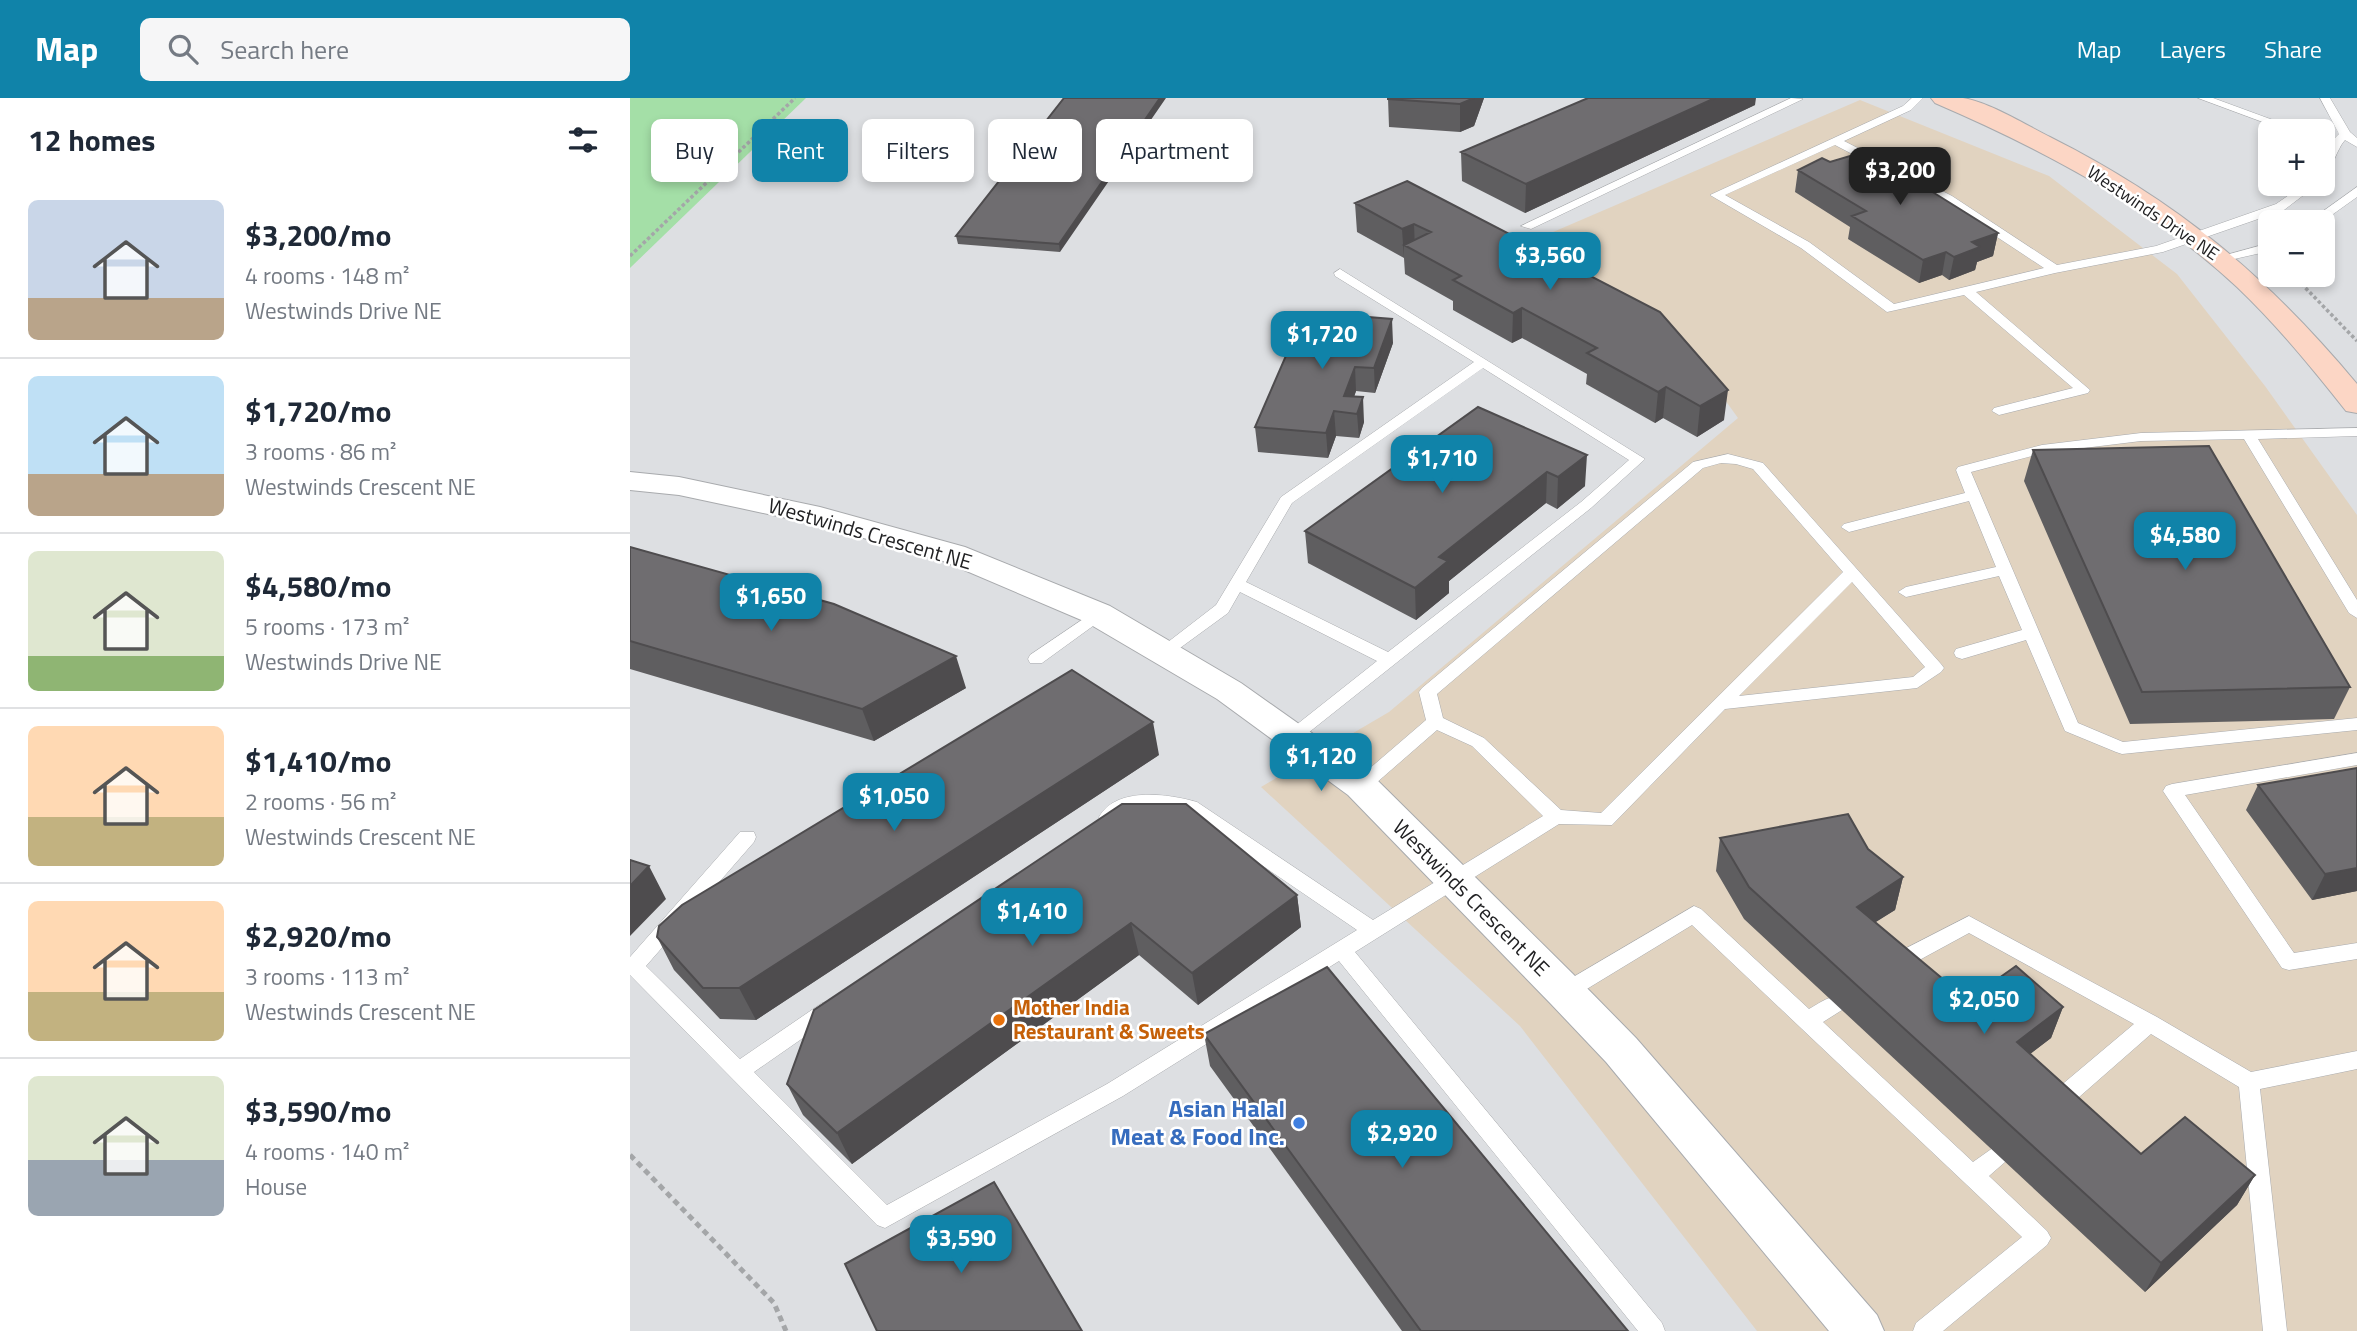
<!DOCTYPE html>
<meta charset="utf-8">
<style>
body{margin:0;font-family:"Titillium Web",sans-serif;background:#f6f6f7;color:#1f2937;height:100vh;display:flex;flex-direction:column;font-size:26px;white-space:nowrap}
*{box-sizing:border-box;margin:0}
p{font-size:23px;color:#747a83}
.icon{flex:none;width:38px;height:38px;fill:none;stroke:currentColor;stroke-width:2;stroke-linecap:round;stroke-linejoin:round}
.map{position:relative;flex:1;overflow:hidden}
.sheet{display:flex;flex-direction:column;background:#fff;width:630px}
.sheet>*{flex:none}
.guide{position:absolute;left:21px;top:21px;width:665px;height:63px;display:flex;gap:14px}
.tools{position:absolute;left:1628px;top:21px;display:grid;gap:14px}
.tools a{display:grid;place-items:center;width:77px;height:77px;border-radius:10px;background:#fff;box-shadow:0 4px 10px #0003;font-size:35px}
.price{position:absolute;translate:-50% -60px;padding:0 16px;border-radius:14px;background:#1083a9;color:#fff;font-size:23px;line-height:46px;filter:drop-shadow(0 2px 4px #0008)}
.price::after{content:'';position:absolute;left:50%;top:42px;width:21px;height:16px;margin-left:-10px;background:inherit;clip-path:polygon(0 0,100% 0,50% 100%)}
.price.current{background:#222;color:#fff}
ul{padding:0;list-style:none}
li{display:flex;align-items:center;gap:21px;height:175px;padding:0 28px}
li+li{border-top:2px solid #e0e1e3}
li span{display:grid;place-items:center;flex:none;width:196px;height:140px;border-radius:10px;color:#555}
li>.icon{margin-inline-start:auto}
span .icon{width:84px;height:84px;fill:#fffc;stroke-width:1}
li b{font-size:30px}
h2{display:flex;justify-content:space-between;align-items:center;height:84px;padding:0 28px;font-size:30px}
.tag{padding:0 24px;border-radius:10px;background:#fff;box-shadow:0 4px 10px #0003;font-size:24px;line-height:63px}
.tag.current{background:#1083a9;color:#fff}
header{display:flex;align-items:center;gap:42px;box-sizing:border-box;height:98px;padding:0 35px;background:#1083a9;color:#fff}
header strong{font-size:33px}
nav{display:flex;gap:38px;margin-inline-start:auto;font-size:24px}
.search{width:490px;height:63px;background:#f6f6f7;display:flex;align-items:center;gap:18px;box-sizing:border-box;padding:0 24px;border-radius:10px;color:#747a83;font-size:26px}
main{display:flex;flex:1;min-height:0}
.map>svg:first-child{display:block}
.commercial{fill:#e1d3c0}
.green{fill:#a4dfa7}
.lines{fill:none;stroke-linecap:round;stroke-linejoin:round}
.lane-casing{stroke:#a8aaad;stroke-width:1}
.street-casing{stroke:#a8aaad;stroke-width:2}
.secondary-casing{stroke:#a8aaad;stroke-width:2}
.path-far1{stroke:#a4a6a8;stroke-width:3.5;stroke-dasharray:3.5 2.5;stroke-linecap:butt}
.path{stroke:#a4a6a8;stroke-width:5;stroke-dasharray:6 4.5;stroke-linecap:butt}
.lane{fill:#fff;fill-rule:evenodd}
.street{fill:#fff;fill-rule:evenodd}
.secondary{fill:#fcd6c5;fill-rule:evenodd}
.wall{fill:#5f5e60}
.shaded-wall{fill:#4e4c4e}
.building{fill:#6f6d70;stroke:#4e4c4e;stroke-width:2}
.food-dot{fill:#e8710a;stroke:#fff;stroke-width:2.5}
.shop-dot{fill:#3f7fe0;stroke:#fff;stroke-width:2.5}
.labels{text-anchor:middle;stroke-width:5;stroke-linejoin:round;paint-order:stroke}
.far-street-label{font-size:18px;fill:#212123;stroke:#fff}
.street-label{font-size:21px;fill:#212123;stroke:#fff}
.food-label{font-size:21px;font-weight:bold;fill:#c56008;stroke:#fff;text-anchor:start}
.near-shop-label{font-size:24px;font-weight:bold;fill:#366cbe;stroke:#fff;text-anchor:end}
</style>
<header>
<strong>Map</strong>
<div class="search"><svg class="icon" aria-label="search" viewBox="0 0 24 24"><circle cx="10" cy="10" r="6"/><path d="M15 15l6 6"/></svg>Search here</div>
<nav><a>Map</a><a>Layers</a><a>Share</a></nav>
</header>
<main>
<section class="sheet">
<h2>12 homes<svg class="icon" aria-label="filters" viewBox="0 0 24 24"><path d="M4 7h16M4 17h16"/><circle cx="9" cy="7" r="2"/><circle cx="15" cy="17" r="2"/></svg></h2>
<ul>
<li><span style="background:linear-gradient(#c9d6e8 70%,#b9a48a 0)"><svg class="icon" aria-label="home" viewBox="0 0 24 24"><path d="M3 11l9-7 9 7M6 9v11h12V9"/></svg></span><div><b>$3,200/mo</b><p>4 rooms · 148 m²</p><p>Westwinds Drive NE</p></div></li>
<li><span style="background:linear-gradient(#bfe0f5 70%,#b9a48a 0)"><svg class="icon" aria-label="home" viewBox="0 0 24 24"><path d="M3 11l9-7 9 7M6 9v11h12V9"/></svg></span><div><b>$1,720/mo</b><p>3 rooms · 86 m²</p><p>Westwinds Crescent NE</p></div></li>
<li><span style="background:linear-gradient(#dfe7d0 75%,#8fb573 0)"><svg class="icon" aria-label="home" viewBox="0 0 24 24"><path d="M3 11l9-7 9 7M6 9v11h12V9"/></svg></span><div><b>$4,580/mo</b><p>5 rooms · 173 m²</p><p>Westwinds Drive NE</p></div></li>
<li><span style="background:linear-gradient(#ffd9b3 65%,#c2b280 0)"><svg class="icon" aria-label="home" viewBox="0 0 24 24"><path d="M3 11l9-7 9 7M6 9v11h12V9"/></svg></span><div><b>$1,410/mo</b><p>2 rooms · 56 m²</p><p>Westwinds Crescent NE</p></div></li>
<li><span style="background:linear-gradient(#ffd9b3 65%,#c2b280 0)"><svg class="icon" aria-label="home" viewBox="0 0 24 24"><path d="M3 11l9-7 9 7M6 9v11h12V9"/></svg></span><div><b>$2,920/mo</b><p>3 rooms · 113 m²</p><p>Westwinds Crescent NE</p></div></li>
<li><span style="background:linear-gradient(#dfe7d0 60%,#9aa5b1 0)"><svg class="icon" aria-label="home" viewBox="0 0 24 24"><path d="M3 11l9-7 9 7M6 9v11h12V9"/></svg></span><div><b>$3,590/mo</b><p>4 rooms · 140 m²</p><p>House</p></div></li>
</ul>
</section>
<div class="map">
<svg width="1727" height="1233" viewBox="0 0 1727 1233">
<rect width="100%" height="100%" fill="#dddfe2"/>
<path class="commercial" d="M1230,2L1419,78L1547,176L1635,288L1727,417V1233H1127L890,928L631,689L759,614L1108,320L1046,234L886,150Z"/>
<path class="green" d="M0,0H176L0,170Z"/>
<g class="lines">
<defs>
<path id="lane" d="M1161,0L1173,1L901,131L891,128Z
M1282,0H1293L1281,12L1214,43L1322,98L1427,167L1526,148L1646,106L1675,86H1688L1654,112L1533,154L1425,175L1346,194L1460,292L1458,295L1369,317L1362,313L1364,310L1443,290L1334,197L1257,214L1171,150L1080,97L1273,8ZM1205,47L1314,104L1414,170L1264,206L1179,144L1095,97Z
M1568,0H1583L1673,33H1657Z
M1690,0H1700L1720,34L1727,40V49L1715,42C1706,52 1704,70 1692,76C1692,58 1696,48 1709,36Z
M1727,89V99L1692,124H1678Z
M1640,145V153L1591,164L1585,160Z
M710,171L1015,361L961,410L668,643L662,645L653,639L656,635L747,563L610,494L598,515L539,558L533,560L525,554L586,507L651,399L844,264L705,178L704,175ZM853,270L999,362L951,404L758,554L616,484L662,405Z
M1727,330V338L1628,341L1727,502V520L1719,515L1614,341L1511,343L1413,355L1341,374L1448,625L1493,644L1727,620V632L1492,656L1486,654L1435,633L1396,542L1332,561L1326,559L1324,555L1326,551L1392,532L1369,478L1276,499L1268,494L1276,489L1366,469L1339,403L1219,434L1211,429L1214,426L1335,395L1326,372L1328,369L1412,347L1511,335Z
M1098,356L1133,365L1311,566L1314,570L1311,574L1287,590L1095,611L982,727L929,726L725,854L1032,1225L1035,1233H1008L709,863L493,998L255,1130L247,1127L0,877V859L110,734H124L126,739L124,744L16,868L110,961L192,905L199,903L206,905L209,911L206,917L124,974L257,1107L477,986L727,832L554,714L518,709L478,726L471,724L469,719C486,688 539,696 567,704L743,822L913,718L842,648L807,632L737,693H725L722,688L725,683L796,622L789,594L792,590L1063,364ZM1091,365L1106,366L1123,371L1213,474L971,715L931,712L854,640L813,620L807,596L1073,370ZM1222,484L1295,569L1283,579L1109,598Z
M468,511L474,512L476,516L474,520L412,565H400L398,561L400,557Z
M1727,655V667L1555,697L1664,855L1727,845V861L1659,872L1652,870L1533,693L1536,688L1542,686Z
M1064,808L1071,811L1179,911C1190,905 1200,896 1212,900L1215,906L1212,912L1193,924L1343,1064L1367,1047L1375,1050L1378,1057L1375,1064L1359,1078L1417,1133L1421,1140L1417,1147L1313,1233H1283L1286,1225L1392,1139L1062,827L942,900L935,902L928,900L925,894L928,888Z
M1339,818L1527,919L1621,974L1727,953V971L1630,991L1657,1233H1633L1609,989L1521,936L1432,1014L1424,1016L1416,1014L1413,1007L1416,1000L1504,926L1339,835L1271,872L1264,874L1257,872L1254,866L1257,860Z"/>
<path id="street" d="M0,374L49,379L190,409L335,449L480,508L611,585L744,679L949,882L1006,940L1247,1217L1254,1233H1199L976,964L921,906L718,697L587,601L456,524L313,463L185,426L49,397L0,392Z"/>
<path id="secondary" d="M1301,0C1311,0 1323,0 1333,0C1359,4 1396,27 1420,39C1547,103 1636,177 1727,286V315L1716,313C1682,270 1647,227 1607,189C1520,108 1414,52 1305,5Z"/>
</defs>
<use href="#lane" class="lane-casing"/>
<use href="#street" class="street-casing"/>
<use href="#secondary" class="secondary-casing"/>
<path class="path-far1" d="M0,158L165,0
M1663,177L1727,243"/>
<path class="path" d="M0,1057L144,1205L156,1233"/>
<use href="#lane" class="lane"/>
<use href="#street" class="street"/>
<use href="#secondary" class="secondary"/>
</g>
<path class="wall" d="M434,0L430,154L328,146L326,138Z
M758,0H854L844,28L830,34L759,29Z
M1125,7L895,115L832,83L831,54Z
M1200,64L1368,135L1363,158L1347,164L1345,172L1319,182L1312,177L1289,185L1218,141L1220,129L1165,94L1168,72Z
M777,83L1094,322L1067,339L1033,320L1025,325L956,286L957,276L892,240L882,245L823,212V203L775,176L774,160L727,134L725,105Z
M763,245L745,295L726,293L724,299L734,324L729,340L706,338L698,360L628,354L625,329Z
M848,309L955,388L927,411L916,405L819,483V495L786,522L678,465L675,433Z
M1403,352L1720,589L1704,621L1500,626L1394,383Z
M0,449L336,590L244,643L0,571Z
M529,657L126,922L90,921L44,872L27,839Z
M1727,670V793L1682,802L1616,712L1628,687Z
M492,706L667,797L671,829L568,907L509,857L222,1066L173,1017L157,986Z
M1090,740L1238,751L1273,779L1265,812L1245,824L1338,902L1433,909L1421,940L1400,956L1511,1056L1625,1077L1607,1107L1515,1194L1114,821L1086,773Z
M574,936L998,1233H772L580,968Z"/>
<path class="shaded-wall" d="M530,0H536L430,154L429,146Z
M844,0H854L844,28L830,34V6Z
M1085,0H1126L1125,7L895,115L896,86Z
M784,126L785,153L774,147V160L772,131Z
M1368,135L1363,158L1347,164L1345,172L1319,182L1324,159L1342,144Z
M1316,154L1312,177L1289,185L1293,162Z
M892,210V240L882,245L883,215Z
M762,221L763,245L745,295L744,270Z
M725,269L726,293L718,315L714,298Z
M1036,289L1033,320L1025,325L1028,294Z
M1098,292L1094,322L1067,339L1070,308Z
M733,299L734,324L729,340L727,316Z
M704,313L706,338L698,360L696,335Z
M957,357L955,388L927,411L928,379Z
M917,374L916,405L819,483V495L786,522L785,490L809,459Z
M326,558L336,590L244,643L232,611Z
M523,624L529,657L126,922L109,890Z
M19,768L36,801L0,838V788Z
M1727,770V793L1682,802L1695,776Z
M1273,779L1265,812L1219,841L1227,809Z
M667,797L671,829L568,907L562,875Z
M501,825L509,857L222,1066L207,1035Z
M1433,909L1421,940L1375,975L1387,944Z
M1625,1077L1607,1107L1515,1194L1531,1165Z"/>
<path class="building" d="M434,0H530L429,146L326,138Z
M758,0H844L830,6L758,1Z
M958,0H1085L896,86L831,54Z
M1230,55L1301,93L1368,135L1342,144L1350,149L1324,159L1316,154L1293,162L1222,118L1236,113L1168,72L1192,60L1200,64Z
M777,83L1030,214L1098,292L1070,308L1036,289L1028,294L957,255L967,250L892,210L883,215L823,182L831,178L774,147L801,134L784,126L772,131L725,105Z
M675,214L762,221L744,270L725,269L714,298L733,299L727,316L704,313L696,335L625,329Z
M848,309L957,357L928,379L917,374L809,459L818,463L785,490L675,433Z
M1579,348L1720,589L1512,594L1403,352Z
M0,449L204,506L326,558L232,611L0,543Z
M442,572L523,624L109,890H73L27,839L29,828L52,807Z
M1727,670V770L1695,776L1628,687Z
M492,706H556L667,797L562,875L501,825L207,1035L157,986L184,912Z
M1218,716L1238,751L1273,779L1227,809L1338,902L1386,868L1433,909L1387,944L1511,1056L1555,1019L1625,1077L1531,1165L1119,789L1090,740Z
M0,762L19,768L0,788Z
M697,869L998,1233H791L574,936Z
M364,1084L452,1233H247L215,1166Z"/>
<circle class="food-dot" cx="369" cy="922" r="7"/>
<circle class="shop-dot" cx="669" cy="1025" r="7"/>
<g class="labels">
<g class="far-street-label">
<text transform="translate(1523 115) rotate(34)" y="6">Westwinds Drive NE</text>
</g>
<g class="street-label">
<text transform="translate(240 436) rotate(16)" y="7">Westwinds Crescent NE</text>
<text transform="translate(841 800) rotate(45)" y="7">Westwinds Crescent NE</text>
</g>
<g class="food-label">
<text x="383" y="917">Mother India<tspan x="383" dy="24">Restaurant &amp; Sweets</tspan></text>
</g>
<g class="near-shop-label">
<text x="655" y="1019">Asian Halal<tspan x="655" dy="28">Meat &amp; Food Inc.</tspan></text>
</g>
</g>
</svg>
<div class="tools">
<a>+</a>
<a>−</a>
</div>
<b class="price current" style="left:1270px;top:109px">$3,200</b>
<b class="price" style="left:920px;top:194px">$3,560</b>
<b class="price" style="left:692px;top:273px">$1,720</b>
<b class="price" style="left:812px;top:397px">$1,710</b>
<b class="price" style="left:1555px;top:474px">$4,580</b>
<b class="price" style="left:141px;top:535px">$1,650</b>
<b class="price" style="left:691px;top:695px">$1,120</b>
<b class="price" style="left:264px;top:735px">$1,050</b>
<b class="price" style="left:402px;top:850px">$1,410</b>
<b class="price" style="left:1354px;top:938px">$2,050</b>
<b class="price" style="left:772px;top:1072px">$2,920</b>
<b class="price" style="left:331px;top:1177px">$3,590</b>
<div class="guide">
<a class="tag">Buy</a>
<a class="tag current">Rent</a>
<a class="tag">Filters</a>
<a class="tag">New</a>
<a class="tag">Apartment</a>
</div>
</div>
</main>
